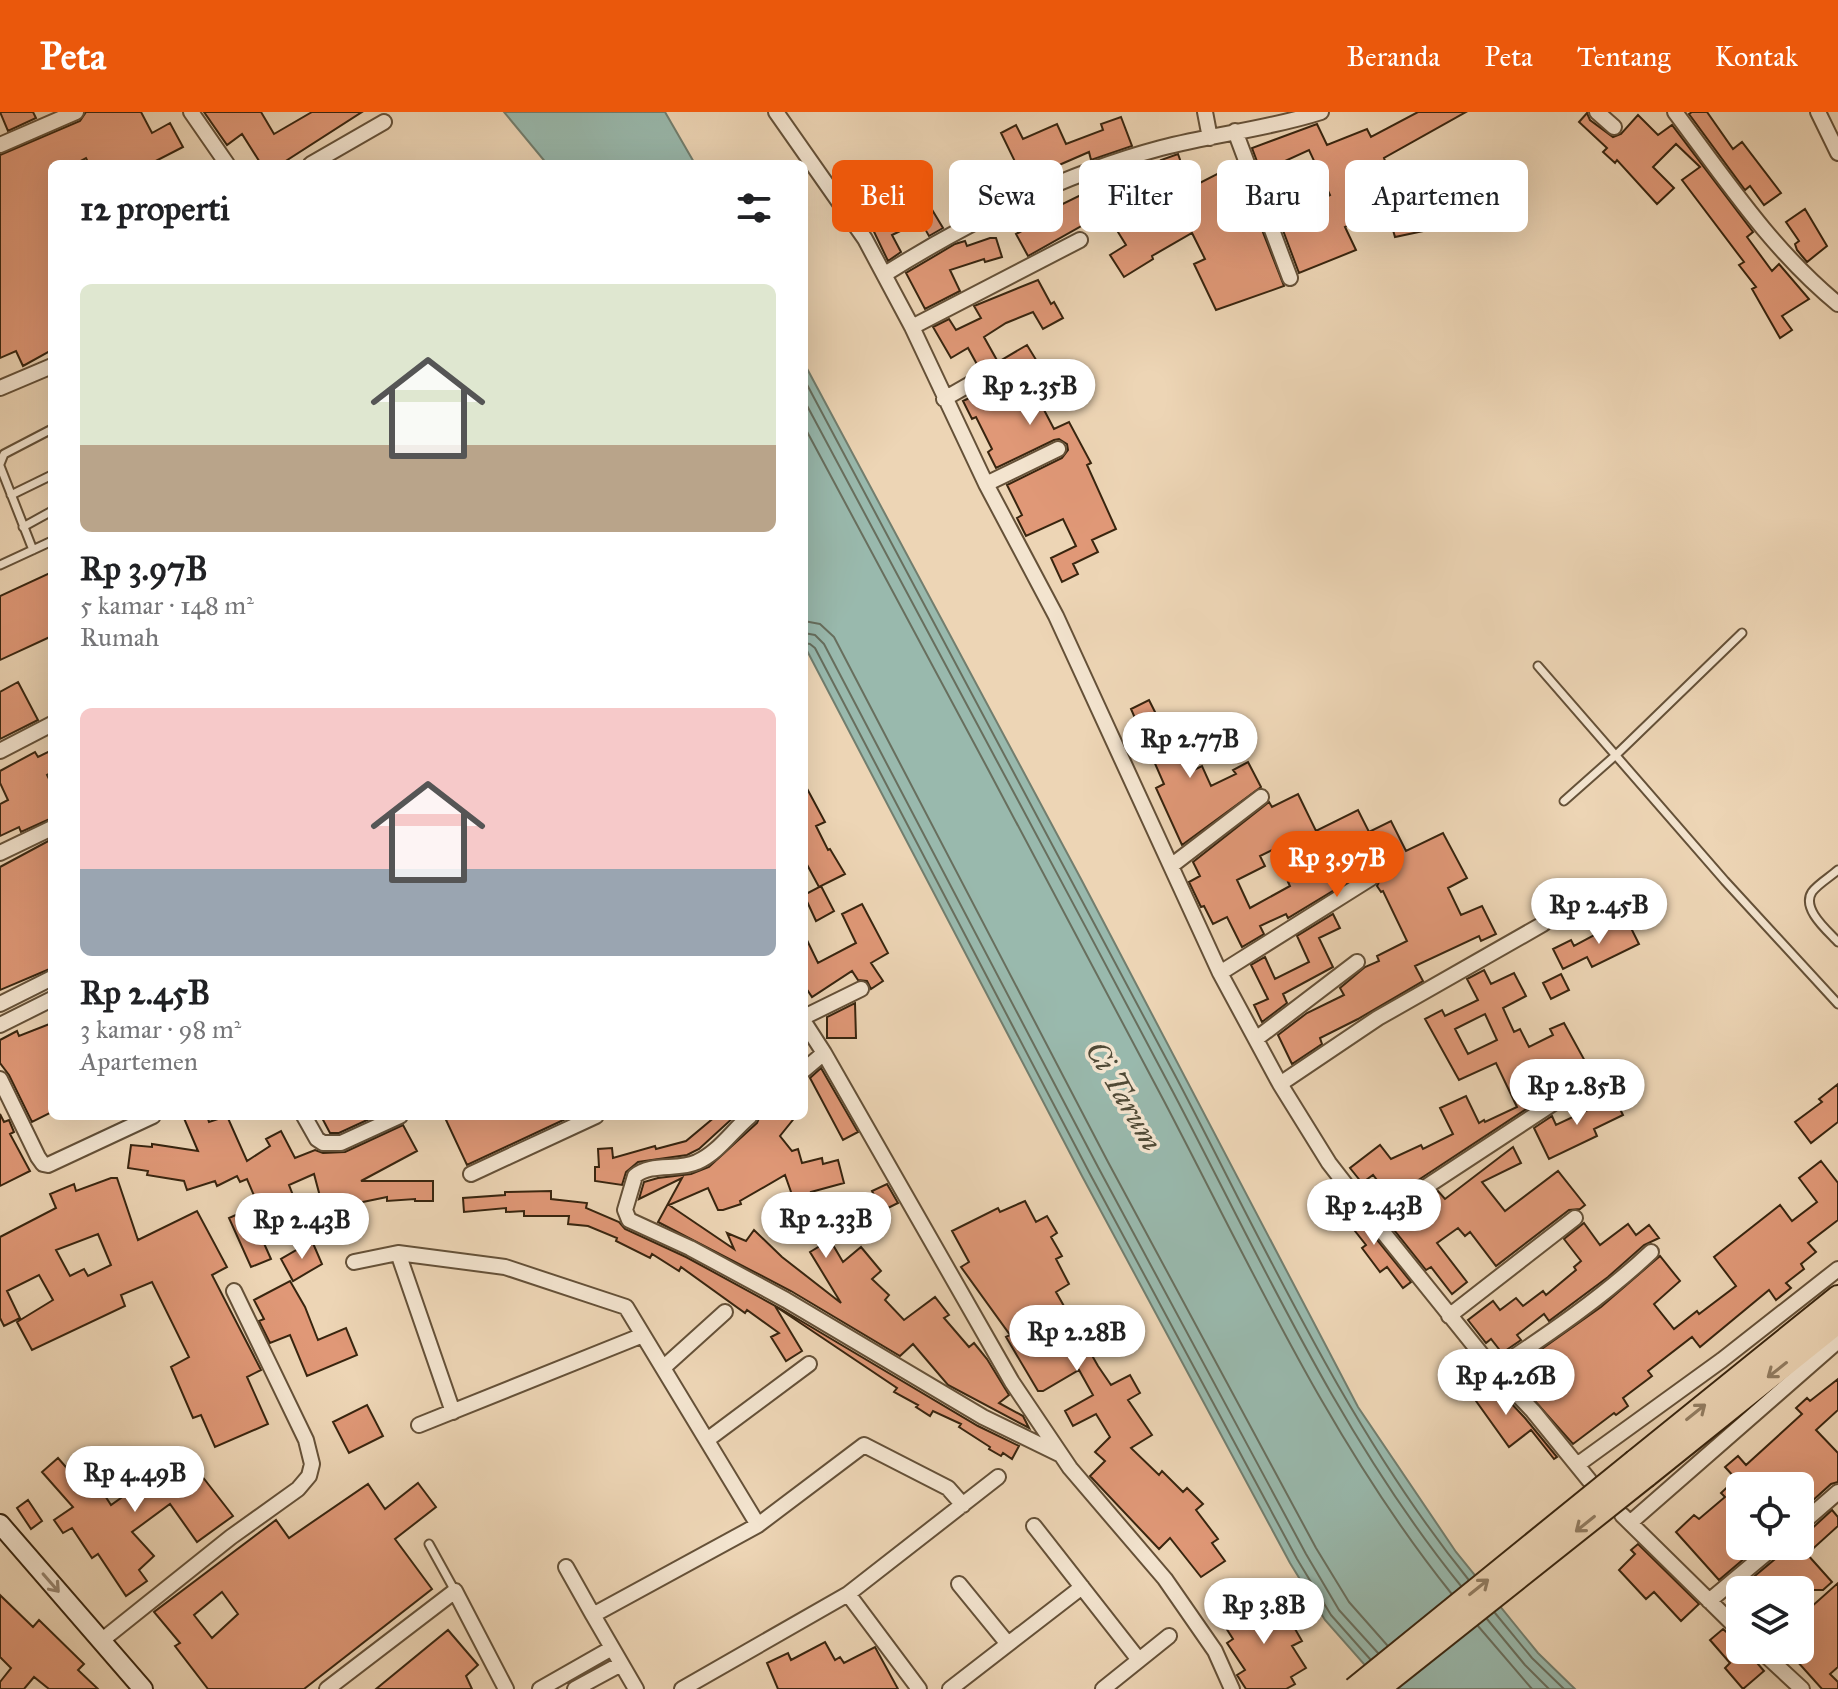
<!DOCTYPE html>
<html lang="id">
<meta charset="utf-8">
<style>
body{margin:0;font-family:"IM FELL Great Primer",serif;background:#f6f6f6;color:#202124;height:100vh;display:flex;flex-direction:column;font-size:30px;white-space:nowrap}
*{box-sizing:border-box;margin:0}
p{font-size:26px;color:#757577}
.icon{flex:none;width:44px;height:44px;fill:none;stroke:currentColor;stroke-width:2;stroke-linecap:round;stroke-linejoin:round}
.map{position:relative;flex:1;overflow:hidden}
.details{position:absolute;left:48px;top:48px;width:760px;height:960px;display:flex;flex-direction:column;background:#fff;border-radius:12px;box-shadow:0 8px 32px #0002}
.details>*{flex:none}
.top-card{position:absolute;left:832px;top:48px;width:760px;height:72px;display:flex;gap:16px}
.buttons{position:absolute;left:1726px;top:1360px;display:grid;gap:16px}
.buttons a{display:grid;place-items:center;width:88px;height:88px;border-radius:12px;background:#fff;box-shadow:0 8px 32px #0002;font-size:40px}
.price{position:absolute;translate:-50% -68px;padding:0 18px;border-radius:28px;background:#fff;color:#222;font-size:26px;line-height:52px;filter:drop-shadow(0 2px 4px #0008)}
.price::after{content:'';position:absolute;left:50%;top:48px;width:24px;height:18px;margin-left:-12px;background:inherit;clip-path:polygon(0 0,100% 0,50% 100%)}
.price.on{background:#ea580c;color:#fff}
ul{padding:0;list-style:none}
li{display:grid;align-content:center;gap:16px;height:424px;padding:0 32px}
li span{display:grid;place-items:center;height:248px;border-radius:12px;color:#555}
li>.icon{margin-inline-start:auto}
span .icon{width:144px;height:144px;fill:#fffc;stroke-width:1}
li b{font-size:34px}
h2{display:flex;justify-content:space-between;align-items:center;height:96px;padding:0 32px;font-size:34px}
.tag{padding:0 28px;border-radius:12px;background:#fff;box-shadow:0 8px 32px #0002;font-size:28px;line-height:72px}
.tag.on{background:#ea580c;color:#fff}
header{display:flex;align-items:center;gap:48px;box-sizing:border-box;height:112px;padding:0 40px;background:#ea580c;color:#fff}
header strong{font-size:38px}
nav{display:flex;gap:44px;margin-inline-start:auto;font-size:28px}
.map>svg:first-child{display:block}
.water{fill:#99b9ad;stroke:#727e6e;stroke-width:2}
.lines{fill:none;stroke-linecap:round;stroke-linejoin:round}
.shore{stroke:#686f5e;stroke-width:2}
.building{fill:#e09877;stroke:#38250f;stroke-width:2;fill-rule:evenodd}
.service-casing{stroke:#655138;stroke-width:11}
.minor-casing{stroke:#655138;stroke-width:18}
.secondary-casing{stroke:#38250f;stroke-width:22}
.primary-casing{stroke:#38250f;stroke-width:26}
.service{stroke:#f3e4cf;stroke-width:7}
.minor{stroke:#f3e4cf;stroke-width:14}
.secondary{stroke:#f3e4cf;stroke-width:18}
.primary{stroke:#edd5b5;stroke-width:22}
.primary-bridge-casing{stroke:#38250f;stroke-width:26;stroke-linecap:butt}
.primary-bridge{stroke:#edd5b5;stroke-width:22}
.oneway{stroke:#927d62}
.oneway2{stroke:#96846f}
.labels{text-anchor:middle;stroke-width:7;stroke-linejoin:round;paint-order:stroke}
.water-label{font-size:30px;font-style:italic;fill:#504a36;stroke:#f3e4cf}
</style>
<header>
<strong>Peta</strong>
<nav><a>Beranda</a><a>Peta</a><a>Tentang</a><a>Kontak</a></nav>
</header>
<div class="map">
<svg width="1838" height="1577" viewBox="0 0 1838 1577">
<rect width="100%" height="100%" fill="#edd5b5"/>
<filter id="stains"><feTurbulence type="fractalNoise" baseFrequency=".0025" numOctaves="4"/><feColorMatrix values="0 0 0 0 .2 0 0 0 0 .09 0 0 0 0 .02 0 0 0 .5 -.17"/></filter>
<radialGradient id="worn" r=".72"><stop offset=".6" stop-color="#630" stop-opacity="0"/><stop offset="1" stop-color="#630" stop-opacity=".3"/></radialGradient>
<path class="water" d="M504,0H665L695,52H547Z
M804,251L1081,767L1358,1295L1456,1440L1538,1541L1575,1577H1386L1325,1508L1290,1451L1082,1064L804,533Z"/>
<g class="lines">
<path class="shore" d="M804,267C929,500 1054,733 1177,967C1266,1137 1348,1318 1468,1467
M804,288C928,519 1051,749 1173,980C1261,1148 1341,1326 1461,1474
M804,314C925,539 1045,763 1164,989C1252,1157 1332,1333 1451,1481
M804,509L820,512L834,525L1108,1050L1316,1436L1349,1490L1387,1533
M804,521L815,523L824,532L1098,1055L1306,1442L1339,1498L1378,1541
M804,531L810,532L815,536L1089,1060L1297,1447L1331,1503L1370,1547
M1495,1501L1532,1546L1564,1577
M1487,1507L1525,1553L1549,1577
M1478,1514L1532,1577"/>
</g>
<path class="building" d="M0,0H33L36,6L8,19Z
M86,0H141L152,21L170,11L183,35L150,52H89L86,46L75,52H52V238L23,254L16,239L0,246V43L80,9Z
M204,0H261L274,22L312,0H362L281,52H261L242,22L227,33Z
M1418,0H1466L1384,46L1394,75L1408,70L1419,96L1428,94L1433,117L1395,125L1387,97L1345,115L1356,138L1299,161L1278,105L1281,110L1330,83L1309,38L1261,60L1252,36L1317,12L1327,33L1367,17L1371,25Z
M1692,0H1707L1733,37L1742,30L1781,81L1764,93L1750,74L1745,78L1689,2Z
M1587,1L1590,8L1613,25L1621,22L1638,3L1658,23L1672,13L1753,120L1747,125L1772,159L1779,152L1809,187L1782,204L1792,218L1780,226L1752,177L1756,175L1739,153L1744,150L1682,68L1700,55L1676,32L1653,55L1674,76L1657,92L1617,48L1615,51L1603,40L1607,36L1579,10Z
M1121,5L1132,34L1091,48L1089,40L1043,60L1046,64L1027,74L1001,21L1016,13L1023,27L1057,12L1066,32L1103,18L1101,12Z
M1178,42L1190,76L1219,61L1230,83L1246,77L1284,174L1216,198L1194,152L1205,147L1192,121L1152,144L1153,147L1124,165L1110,143L1126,133L1113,112L1174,82L1161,48Z
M894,59L917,111L892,123L901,140L888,149L866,103L883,95L870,72Z
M1095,76L1106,97L1081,109L1083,113L1028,144L1016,122L1033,113L1030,108Z
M931,96L943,116L929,124L917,103Z
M1805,97L1827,134L1807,150L1797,138L1795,132L1799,129L1786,110Z
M990,126H996L1002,145L985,150L984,147L950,158L960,179L925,197L906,161L955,132L965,129L967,134Z
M1038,168L1051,192L1054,190L1063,206L1043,217L1033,200L1006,211L984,225L998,250L1027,233L1041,256L1045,254L1054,268L1036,279L1042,294L1054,317L1069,310L1091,351L1087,353L1116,417L1092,428L1098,440L1073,452L1078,462L1062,470L1051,446L1076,434L1063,407L1026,424L1017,406L1022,403L1007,373L1062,346L1068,338L1067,332L1059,327L1054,328L996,356L988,340L992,337L976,305L972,307L963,289L990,276L968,236L951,246L933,215L949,207L956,218L981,206L974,194Z
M52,460V524L0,548V484Z
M18,570L38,608L0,627V580Z
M1149,588L1167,624L1175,620L1194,658L1202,654L1211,674L1236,662L1233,658L1248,650L1261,675L1182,733L1156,676L1164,672L1131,597Z
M52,638V660L47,663L52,673V706L21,720L19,715L0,724V692L8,688L0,671V659L35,640L38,645Z
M804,671L825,710L816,714L828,738L830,737L845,762L819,775L804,747Z
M1298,682L1316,719L1358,698L1369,720L1391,709L1406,739L1443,721L1467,766L1448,776L1461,803L1482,794L1496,822L1481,829L1479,824L1415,854L1423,869L1358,907L1320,926L1322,932L1292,952L1278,923L1307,901L1344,883L1340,876L1365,855L1379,849L1377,844L1407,829L1383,779L1381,780L1377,774L1381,766L1380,761L1371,756L1288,806L1286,802L1260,814L1264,822L1242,835L1227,805L1213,812L1204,794L1201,795L1189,770L1200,764L1193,750L1269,690L1272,695ZM1299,725L1314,757L1288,770L1290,774L1250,796L1237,768L1265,754L1260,744Z
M52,727V856L0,878V755Z
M821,774L834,799L816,809L804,783Z
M862,792L888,841L871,851L883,869L871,877L867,869L858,868L852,859L812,885L804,873V822L818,851L856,831L842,802Z
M1333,802L1340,816L1319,826L1333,855L1283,882L1287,891L1262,910L1254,893L1268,887L1251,853L1265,845L1275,867L1309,850L1297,824Z
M1626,806L1639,832L1592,855L1587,845L1563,857L1553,837L1571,828L1574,834Z
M1484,858L1491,872L1514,861L1526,884L1503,896L1514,920L1520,917L1529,935L1553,923L1550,917L1564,911L1591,960L1578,963L1391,1086L1373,1063L1362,1071L1350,1056L1380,1033L1391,1047L1421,1033L1423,1037L1453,1022L1440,996L1466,984L1479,1011L1484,1008L1485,1010L1517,995L1496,951L1459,968L1425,907L1442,898L1445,904L1478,888L1467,867ZM1485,902L1497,928L1468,942L1455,917Z
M1561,862L1569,878L1551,887L1543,871Z
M855,891L856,926H827V905Z
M52,911V1000L32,1010L9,963L0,951V928L17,919L19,924Z
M821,956L858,1020L843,1028L810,966Z
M1838,972V1010L1811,1031L1795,1010L1822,990L1819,987Z
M1612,981L1623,1003L1594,1017L1597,1024L1549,1047L1534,1016L1552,1004L1556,1013L1592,996L1590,992Z
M0,1002L4,1010L9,1008L14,1020L10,1022L30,1059L0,1074Z
M183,1004H207L209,1010L227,1004L247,1049L270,1034L266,1027L281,1019L295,1046L315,1038L323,1041L345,1040L403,1013L417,1039L361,1069H433V1089H415V1087L387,1089V1085L353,1092L351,1085L322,1092L314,1062L289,1073L296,1091L254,1109L271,1147L251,1155L229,1106L258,1093L247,1067L240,1070L237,1064L217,1074L215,1069L187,1078L184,1069L147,1063L148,1059L128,1056L131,1033L152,1035V1032L198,1039Z
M321,1004H376L339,1021H330Z
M454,1004H572L467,1053L446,1008Z
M716,1004H735L699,1037L687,1043L638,1050L626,1060L622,1073L595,1069V1055H599L598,1037L612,1036L613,1046L655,1034L656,1037L686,1029Z
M760,1004H796L780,1024L792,1039L798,1037L802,1051L822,1046L823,1052L838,1048L844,1071L811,1080L814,1089L796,1094L785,1063L740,1089L741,1092L723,1098H718L708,1076L669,1093L734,1137L727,1121L746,1129L754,1118L782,1145L841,1191L810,1140L830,1128L843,1150L861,1135L881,1159L872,1167L889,1183L885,1188L904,1208L935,1185L949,1203L944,1206L969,1235L974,1231L987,1247L1009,1283L999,1291L1023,1304L1029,1316L948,1273L913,1232L900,1244L791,1179L658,1110L682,1066L639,1087L644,1070L658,1066L691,1062L709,1055L757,1011Z
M1513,1035L1521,1051L1482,1070L1505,1099L1558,1059L1585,1093L1580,1097L1569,1098L1496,1154L1470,1120L1465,1124L1458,1116L1437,1131L1467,1170L1452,1182L1431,1155L1426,1158L1391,1114L1403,1102L1438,1079L1445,1087Z
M1821,1049L1838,1071V1108L1808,1131L1816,1140L1801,1152L1804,1157L1786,1171L1791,1176L1776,1188L1769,1178L1700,1235L1692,1225L1648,1259L1652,1264L1623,1286L1628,1294L1616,1303L1614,1301L1573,1332L1509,1260L1601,1195L1660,1144L1680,1169L1654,1192L1674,1217L1697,1199L1699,1202L1736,1174L1714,1145L1780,1093L1792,1109L1817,1090L1799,1066Z
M111,1066H117L138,1128L197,1099L227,1155L212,1163L261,1258L247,1265L268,1312L215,1335L201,1303L193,1306L171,1255L189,1245L152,1170L121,1183L125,1194L32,1238L17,1210L53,1188L39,1163L7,1179L20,1206L4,1214L0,1206V1125L56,1096L50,1082L74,1072L76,1079ZM98,1122L111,1153L88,1164L84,1157L70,1164L56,1138Z
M887,1072L898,1091L882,1099L872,1079Z
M551,1079V1087L587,1091L586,1096L619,1110L625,1117L686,1145L781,1197L978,1314L1019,1334L1012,1347L1003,1341L1001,1344L989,1337L990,1335L959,1315L961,1312L933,1299L930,1304L916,1295L918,1293L894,1280L897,1276L775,1194L802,1239L786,1249L771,1225L779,1221L747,1198L745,1201L681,1155L679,1159L652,1142L650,1146L616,1129L617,1126L588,1114L568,1112L569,1104H524V1099L506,1100V1096L464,1100L463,1086L505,1083V1080Z
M1025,1089L1036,1110L1047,1104L1057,1121L1051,1125L1062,1144L1056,1147L1069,1172L1056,1180L1098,1254L1111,1273L1130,1263L1140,1281L1128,1288L1152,1323L1131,1336L1159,1363L1162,1359L1183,1380L1187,1376L1203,1392L1196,1398L1218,1427L1212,1431L1225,1449L1201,1465L1170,1426L1159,1437L1090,1364L1105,1349L1095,1340L1110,1325L1096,1302L1073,1314L1065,1299L1093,1283L1079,1258L1043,1279H1038L1006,1225L1010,1223L961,1155L969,1150L952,1119L998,1096L1000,1100Z
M1349,1093L1411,1170L1403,1176L1387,1155L1380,1160L1362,1136L1366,1133L1340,1100Z
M1584,1111L1600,1133L1628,1112L1636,1123L1649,1113L1659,1126L1644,1133L1608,1165L1549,1209L1544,1202L1517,1223L1521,1228L1502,1241L1491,1227L1486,1231L1468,1208L1493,1189L1500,1198L1516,1186L1523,1194L1543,1179L1546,1183L1576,1158L1574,1155L1581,1149L1564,1127Z
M312,1129L322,1152L293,1169L281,1147Z
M290,1169L305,1195L318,1228L346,1216L357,1243L307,1264L290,1223L270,1231L259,1209L264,1207L254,1188Z
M1838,1267V1298L1816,1318L1838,1341V1370L1831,1372L1800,1400V1374H1742L1740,1372V1434H1759L1719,1468L1676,1420L1694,1403L1699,1407L1725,1385L1721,1381L1736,1367L1725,1355L1738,1344L1746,1353L1802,1302L1796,1296L1807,1286L1810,1289Z
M1491,1270L1525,1306L1557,1345L1554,1347L1531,1318L1509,1335L1476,1289L1485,1282L1481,1277Z
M367,1293L383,1324L349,1341L333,1310Z
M184,1341L233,1404L197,1430L170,1392L132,1420L154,1444L139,1458L147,1469L126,1484L98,1442L92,1446L72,1416L63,1421L54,1408L73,1395L42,1360L58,1346L79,1370L91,1362L111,1393Z
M418,1371L436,1395L395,1427L432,1477L304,1577H208L175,1534L180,1531L154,1500L276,1408L289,1426L368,1372L385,1397ZM222,1480L238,1502L212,1526L194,1503Z
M28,1388L42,1409L31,1417L17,1396Z
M1832,1398L1838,1405V1414L1807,1442L1832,1470L1823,1478H1740V1491L1732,1483L1781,1442L1785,1434H1800V1423L1807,1421Z
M1638,1432L1699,1492L1681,1509L1654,1480L1646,1487L1619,1458L1635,1442L1631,1438Z
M1838,1471V1555L1830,1562L1838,1570V1577H1822L1787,1538H1800V1505Z
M0,1483L33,1515L39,1508L84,1552L78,1558L98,1577H49L34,1565L24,1577H0V1570L11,1556L0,1545Z
M1246,1488L1252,1498L1268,1488L1276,1502L1282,1496L1293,1508L1291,1510L1302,1529L1292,1534L1306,1556L1291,1565L1295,1572L1286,1577H1246L1237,1563L1245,1558L1227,1531L1233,1527L1219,1505Z
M1723,1517L1733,1526L1740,1529V1538H1746L1764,1559L1743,1577L1725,1556L1730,1551L1710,1528Z
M448,1518L478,1553L466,1564L472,1577H376Z
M825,1530L835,1548L840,1545L844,1551L875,1535L898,1577H778L767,1551L788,1541L791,1548Z"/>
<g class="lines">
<defs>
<path id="service" d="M0,352L4,342L52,317
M0,354L33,438
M11,383L52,363
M23,415L52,399
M0,453L52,429
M1538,554L1725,769L1838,892
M1564,689L1617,642L1742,521
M1838,758C1830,765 1818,772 1812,780C1801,797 1828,819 1838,830
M429,1432L455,1479"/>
<path id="minor" d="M191,0L227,52
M776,0L865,127L912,215L986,372L1056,504L1220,861L1280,972L1329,1051L1374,1109L1494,1258L1533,1299L1589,1368
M1205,0L1210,26
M1597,0L1614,15
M1675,0C1725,67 1773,139 1838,192
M1818,0L1838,41
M1235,19L1290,166
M0,33L76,0
M311,52L384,10
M885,162C970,109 1063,62 1161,36C1214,22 1269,17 1321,0
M912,215L1080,128
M0,276L52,254
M944,287L972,271
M986,372L1058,337
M0,639L52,612
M0,741L52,716
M1171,754L1261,685
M1220,861L1371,766
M0,892L52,866
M804,905L861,877
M804,910L824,941L1012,1270L1070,1356L1165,1467L1215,1539L1232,1577
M0,913L52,887
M1256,927L1357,850
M804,958L824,941
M0,967L38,1045L43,1052L48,1053L153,1004
M1280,972L1378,906L1543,812
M304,1004L317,1027L323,1031H341L400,1004
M750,1004C732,1019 718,1041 697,1050C678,1059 651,1050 635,1064L625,1098L629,1108L690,1136L786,1188L983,1305L1059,1342
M471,1062L596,1004
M1374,1109L1584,971
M398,1141L453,1300
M354,1150L398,1141L505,1155L626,1195L758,1413
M1449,1204L1575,1106
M663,1256L725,1200
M1494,1258C1549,1222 1603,1185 1651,1140
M419,1313L643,1223
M707,1328L809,1252
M1577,1353L1722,1248L1838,1157
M1622,1403L1740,1519
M1631,1410L1838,1229
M1800,1413L1838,1380
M1034,1414L1139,1548
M566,1455L593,1503
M959,1472L1008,1532
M848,1482L919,1577
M1709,1489L1775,1434
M101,1529L231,1425L298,1377L309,1364L312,1352L306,1328L234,1179
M1760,1538L1802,1577
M327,1577L455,1479L506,1577
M540,1577L612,1536
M575,1577L621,1552
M636,1577L593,1503L758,1413L864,1333L948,1376L963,1393
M682,1577L848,1482L998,1365
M950,1577L1082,1475
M1103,1577L1169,1524"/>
<path id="secondary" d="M0,1412L143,1577"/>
<path id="primary" d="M1635,1349L1838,1185
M1646,1364L1838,1210"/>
</defs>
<use href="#service" class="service-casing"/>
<use href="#minor" class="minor-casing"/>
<use href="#secondary" class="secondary-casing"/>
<use href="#primary" class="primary-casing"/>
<use href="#service" class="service"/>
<use href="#minor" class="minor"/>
<use href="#secondary" class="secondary"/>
<use href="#primary" class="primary"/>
<defs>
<path id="primary-bridge" d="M1354,1577L1635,1349
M1378,1577L1646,1364"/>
</defs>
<use href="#primary-bridge" class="primary-bridge-casing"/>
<use href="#primary-bridge" class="primary-bridge"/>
</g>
<defs><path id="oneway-shaft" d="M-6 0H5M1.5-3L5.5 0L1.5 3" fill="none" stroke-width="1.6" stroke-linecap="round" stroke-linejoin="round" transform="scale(2)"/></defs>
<g class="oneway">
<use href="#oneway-shaft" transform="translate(1777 1258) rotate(142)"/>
<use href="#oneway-shaft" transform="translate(1696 1300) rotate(-39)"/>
<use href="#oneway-shaft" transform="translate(1585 1412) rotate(141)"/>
<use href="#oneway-shaft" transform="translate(1479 1475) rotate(-39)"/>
</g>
<use class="oneway2" href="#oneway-shaft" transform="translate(51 1471) rotate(49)"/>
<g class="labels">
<g class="water-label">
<text transform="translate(1124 984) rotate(60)" y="10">Ci Tarum</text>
</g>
</g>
<rect width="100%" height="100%" filter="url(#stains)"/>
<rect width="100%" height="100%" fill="url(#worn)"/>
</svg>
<div class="buttons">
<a><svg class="icon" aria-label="locate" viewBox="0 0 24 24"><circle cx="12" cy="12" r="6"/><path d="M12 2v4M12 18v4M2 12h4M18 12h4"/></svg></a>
<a><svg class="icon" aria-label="layers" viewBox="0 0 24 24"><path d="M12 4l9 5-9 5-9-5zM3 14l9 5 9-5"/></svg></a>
</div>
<b class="price" style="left:1030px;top:315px">Rp 2.35B</b>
<b class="price" style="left:1190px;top:668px">Rp 2.77B</b>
<b class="price on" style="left:1337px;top:787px">Rp 3.97B</b>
<b class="price" style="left:1599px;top:834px">Rp 2.45B</b>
<b class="price" style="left:1577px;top:1015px">Rp 2.85B</b>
<b class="price" style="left:1374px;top:1135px">Rp 2.43B</b>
<b class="price" style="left:826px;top:1148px">Rp 2.33B</b>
<b class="price" style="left:302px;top:1149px">Rp 2.43B</b>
<b class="price" style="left:1077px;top:1261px">Rp 2.28B</b>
<b class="price" style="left:1506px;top:1305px">Rp 4.26B</b>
<b class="price" style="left:135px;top:1402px">Rp 4.49B</b>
<b class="price" style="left:1264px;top:1534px">Rp 3.8B</b>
<div class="top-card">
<a class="tag on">Beli</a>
<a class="tag">Sewa</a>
<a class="tag">Filter</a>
<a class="tag">Baru</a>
<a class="tag">Apartemen</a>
</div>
<section class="details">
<h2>12 properti<svg class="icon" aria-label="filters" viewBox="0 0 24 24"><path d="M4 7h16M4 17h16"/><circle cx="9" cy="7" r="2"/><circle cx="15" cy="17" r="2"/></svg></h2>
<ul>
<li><span style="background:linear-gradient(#dfe7d0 65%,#b9a48a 0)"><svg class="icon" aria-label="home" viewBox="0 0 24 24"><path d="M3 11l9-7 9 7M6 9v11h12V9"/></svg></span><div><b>Rp 3.97B</b><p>5 kamar · 148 m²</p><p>Rumah</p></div></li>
<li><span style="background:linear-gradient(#f6c9c9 65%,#9aa5b1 0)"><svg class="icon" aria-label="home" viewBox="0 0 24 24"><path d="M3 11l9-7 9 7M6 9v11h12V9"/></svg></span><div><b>Rp 2.45B</b><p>3 kamar · 98 m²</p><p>Apartemen</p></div></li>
</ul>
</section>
</div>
